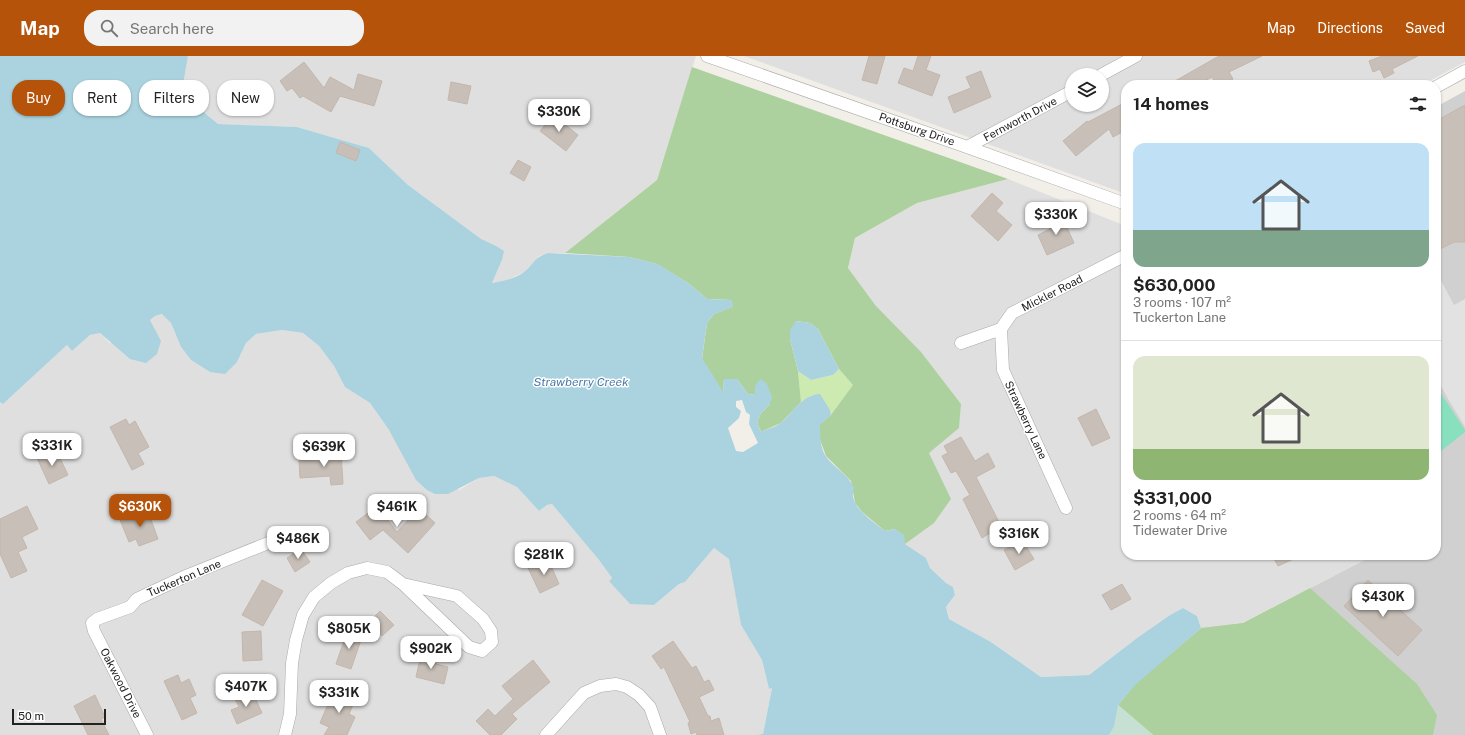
<!DOCTYPE html>
<meta charset="utf-8">
<style>
body{margin:0;font-family:"Public Sans",sans-serif;background:#f2f2f2;color:#222;height:100vh;display:flex;flex-direction:column;font-size:15px;white-space:nowrap}
*{box-sizing:border-box;margin:0}
p{font-size:13px;color:#767676}
.icon{flex:none;width:22px;height:22px;fill:none;stroke:currentColor;stroke-width:2;stroke-linecap:round;stroke-linejoin:round}
.map{position:relative;flex:1;overflow:hidden}
.side{position:absolute;left:1121px;top:24px;width:320px;height:480px;display:flex;flex-direction:column;background:#fff;border-radius:16px;box-shadow:0 1px 3px #0004}
.side>*{flex:none}
.top-card{position:absolute;left:12px;top:24px;width:380px;height:36px;display:flex;gap:8px}
.controls{position:absolute;left:1065px;top:12px;display:grid;gap:8px}
.controls a{display:grid;place-items:center;width:44px;height:44px;border-radius:50%;background:#fff;box-shadow:0 1px 3px #0004;font-size:20px}
.scale{position:absolute;left:12px;bottom:10px;width:94px;box-sizing:border-box;padding-left:4px;border:2px solid #222;border-top:0;font-size:11px;line-height:14px;white-space:nowrap;color:#222;-webkit-text-stroke:3px #fff;paint-order:stroke}
.price{position:absolute;translate:-50% -34px;padding:0 9px;border-radius:8px;background:#fff;color:#222;font-size:13px;line-height:26px;filter:drop-shadow(0 1px 2px #0008)}
.price::after{content:'';position:absolute;left:50%;top:24px;width:12px;height:9px;margin-left:-6px;background:inherit;clip-path:polygon(0 0,100% 0,50% 100%)}
.price.on{background:#b45309;color:#fff}
ul{padding:0;list-style:none}
li{display:grid;align-content:center;gap:8px;height:212px;padding:0 12px}
li+li{border-top:1px solid #e0e0e0}
li span{display:grid;place-items:center;height:124px;border-radius:12px;color:#555}
li>.icon{margin-inline-start:auto}
span .icon{width:72px;height:72px;fill:#fffc;stroke-width:1}
li b{font-size:17px}
h2{display:flex;justify-content:space-between;align-items:center;height:48px;padding:0 12px;font-size:17px}
.tag{padding:0 14px;border-radius:16px;background:#fff;box-shadow:0 1px 3px #0004;font-size:14px;line-height:36px}
.tag.on{background:#b45309;color:#fff}
header{display:flex;align-items:center;gap:24px;box-sizing:border-box;height:56px;padding:0 20px;background:#b45309;color:#fff}
header strong{font-size:19px}
nav{display:flex;gap:22px;margin-inline-start:auto;font-size:14px}
.search{width:280px;height:36px;background:#f2f2f2;display:flex;align-items:center;gap:10px;box-sizing:border-box;padding:0 14px;border-radius:16px;color:#767676;font-size:15px}
.map>svg:first-child{display:block}
.residential{fill:#e0dfdf;fill-rule:evenodd}
.religious{fill:#d0d0d0}
.grass{fill:#cdebb0}
.forest{fill:#add19e}
.wetland{fill:#c6e0d4}
.pitch{fill:#88e0be}
.parking{fill:#e2e2e2}
.water{fill:#aad3df;fill-rule:evenodd}
.building{fill:#c7bfb8;stroke:#c4b6ab}
.lines{fill:none;stroke-linecap:round;stroke-linejoin:round}
.minor-casing{stroke:#a9a9a9;stroke-width:13}
.minor{stroke:#fff;stroke-width:12}
.labels{text-anchor:middle;stroke-width:3;stroke-linejoin:round;paint-order:stroke}
.street-label{font-size:11px;fill:#222;stroke:#fff}
.water-label{font-size:12px;font-style:italic;fill:#4a7aab;stroke:#fff}
</style>
<header>
<strong>Map</strong>
<div class="search"><svg class="icon" aria-label="search" viewBox="0 0 24 24"><circle cx="10" cy="10" r="6"/><path d="M15 15l6 6"/></svg>Search here</div>
<nav><a>Map</a><a>Directions</a><a>Saved</a></nav>
</header>
<div class="map">
<svg width="1465" height="679" viewBox="0 0 1465 679">
<rect width="100%" height="100%" fill="#f2efe9"/>
<path class="residential" d="M188,0H696L657,124L565,197H548L539,200L524,216L506,225L492,227L502,204L486,186L481,184L408,129L369,92L297,71L218,68L188,43L183,29Z
M744,0H1465V6L1422,29H1126V138ZM1072,19H1102V49H1072Z
M1008,123L1126,170V499H1374L1242,567L1201,572L1197,560L1183,552L1170,559L1137,582L1089,619L1041,621L991,586L949,563L946,551L955,539L953,531L946,527L930,512L926,502L905,488L825,365L831,359L876,250L848,212L855,182L917,147Z
M163,258L171,267L181,291L191,304L210,316L237,306L246,287L256,278L282,274L303,277L319,290L334,310L345,331L370,347L389,374L459,434L479,422L494,420L517,431L539,455L547,449L552,448L599,504L612,522L609,525L654,549L679,528L685,526L714,492L730,503L741,569L762,604L769,633L772,632L763,678L756,679H0V346L3,348L67,289L72,295L90,279L100,277L110,287L155,274L150,264L155,260Z"/>
<path class="religious" d="M1465,35V679H1153L1201,572L1243,567L1374,499H1436V51Z"/>
<path class="grass" d="M839,313L853,329L831,359L830,354L812,339L801,346L798,315L811,324L833,319Z"/>
<path class="forest" d="M692,11L1008,123L917,147L855,182L848,212L876,250L921,296L961,348L959,372L929,397L951,443L934,467L905,488L895,473L885,475L862,456L855,447L851,425L826,400L820,384V368L831,359L853,329L839,313L818,273L810,267L796,265L790,283L798,315L801,346L781,367L761,376L757,366L761,357L770,348L756,339L748,338L737,323H724L723,337L702,303L707,267L714,258L732,251L731,244L707,243L688,227L657,208L629,201L565,197L657,124Z
M1310,532L1417,628L1437,659L1433,679H1153L1118,649L1135,628L1201,572L1243,567Z"/>
<path class="wetland" d="M1118,649L1153,679H1030Z"/>
<path class="pitch" d="M1436,330L1465,374V376L1436,399Z"/>
<path class="parking" d="M1436,215L1454,249L1465,243V371L1448,343L1436,321Z"/>
<path class="water" d="M0,0H188L183,29L188,43L218,68L297,71L369,92L408,129L481,183L496,190L504,195L502,204L492,227C503,225 515,223 524,216C535,207 533,202 548,197L629,201L658,208L688,227L707,243L732,244L733,251L714,258L707,267L702,302L723,336L724,323H737L748,338L755,339C755,332 754,328 761,323L767,328L772,341L770,348L761,357L757,366L761,376C768,373 776,371 782,366C794,355 802,339 820,338L830,354L831,359L820,369C820,379 820,390 825,399C832,411 848,417 854,432C847,450 874,466 885,475L895,473L904,479L905,488L926,502L930,512L946,527L953,531L955,539L946,551L949,563L991,586L1041,621L1089,619L1137,582L1170,559L1183,552L1197,560L1201,572L1135,629L1118,649L1114,670L1109,679H756L763,678L772,632L769,633L762,604L741,569L729,503L714,492L685,526L679,528L654,549L630,548L609,525L612,522L599,504L552,448L547,449L539,455L517,431L494,420L479,422L448,438H435L427,434L416,424L389,374L370,347L345,331L334,310L319,290L303,277L282,274L256,278L246,287L237,306L225,318L210,316L191,304L181,291L171,267L162,258L155,260L150,264L161,285L157,298L146,307L130,303L100,277L90,279L72,295L67,289L3,348L0,346ZM742,344L746,356L750,359L749,368L758,387L743,396L736,395L728,372L739,362L741,355L736,351V345Z
M796,265L810,267L818,273L839,313L833,319L811,324L798,315L790,283V274Z"/>
<path class="building" d="M869,0H885L877,28L862,24Z
M918,0H931L926,14L940,19L932,40L898,27L904,12L913,15Z
M1219,0H1262L1229,16L1233,23L1221,29H1217L1212,21L1197,29H1168Z
M1382,0H1418L1392,13L1394,17L1384,22L1380,13L1373,16L1369,5Z
M304,6L324,32L330,21L354,34L358,18L382,25L374,50L340,40L331,56L303,40L300,42L292,32L287,35L280,25Z
M981,15L991,41L954,57L948,41L971,32L966,21Z
M451,26L471,30L467,48L448,44Z
M1126,46V74L1113,81L1109,73L1076,100L1063,85L1087,65L1088,66Z
M1465,49V186H1454L1436,195V65Z
M553,59L578,79L566,95L540,75Z
M340,86L360,94L356,105L336,97Z
M518,104L531,111L524,125L510,117Z
M992,137L1003,147L996,155L1012,169L998,185L971,160Z
M1061,158L1074,187L1047,199L1038,179L1050,173L1046,165Z
M1096,353L1110,382L1092,390L1078,362Z
M126,363L129,369L135,365L149,391L138,397L144,408L132,414L110,371Z
M961,381L975,405L988,397L995,411L976,421L1001,470L982,482L963,443L970,439L956,415L951,417L942,400L948,397L944,390Z
M49,396L51,401L58,398L68,419L49,428L37,402Z
M341,396L343,428L331,429L330,420L300,422L299,404L330,403L329,397Z
M27,450L38,473L22,481L27,492L18,496L27,515L11,522L0,498V463Z
M377,450L397,476L419,452L435,467L408,497L383,474L370,484L356,466Z
M147,453L158,483L139,490L136,483L129,486L120,464Z
M1022,484L1034,503L1015,514L1004,494Z
M301,493L310,506L295,516L287,502Z
M1272,499H1302L1278,510Z
M548,503L559,528L540,537L528,512Z
M262,524L283,535L263,570L242,559Z
M1368,524L1422,574L1398,600L1344,550Z
M1122,528L1131,543L1111,554L1102,539Z
M380,555L394,569L382,580L368,567Z
M261,575L262,604L243,605L242,576Z
M347,576L362,581L351,613L336,608Z
M673,585L692,612L696,610L704,626L709,624L714,634L699,641L708,660H710L711,665L719,662L724,679H697L696,676L691,678L688,667L690,666L664,611L661,613L652,600Z
M421,599L436,603V608L448,611L444,628L416,621Z
M533,604L550,626L512,658L517,663L501,679H490L476,665L488,653L495,660L513,643L502,630Z
M178,619L181,627L189,623L196,639L190,642L197,657L182,664L164,625Z
M335,632L356,642L349,658L355,661L347,679H324L329,671L320,667Z
M252,635L262,657L237,668L231,654L239,651L235,643Z
M95,639L105,661L101,663L109,679H88L74,650Z"/>
<g class="lines">
<defs>
<path id="minor" d="M707,0L967,91L1126,148
M1101,19L1136,0
M1436,31L1465,15
M967,91L1072,35
M1001,273L1003,314L1066,452
M961,287L1001,273L1012,257L1126,199
M147,679L94,575L92,567L97,563L130,551L137,543L186,520L288,479
M285,679L290,658L292,607L296,584L303,559L314,541L331,527L348,517L367,512L387,516L403,528L469,591L482,595L492,586L491,575L483,563L457,540L403,528
M546,679L584,637L600,630L616,628L627,631L639,639L650,651L660,679"/>
</defs>
<use href="#minor" class="minor-casing"/>
<use href="#minor" class="minor"/>
</g>
<g class="labels">
<g class="street-label">
<text transform="translate(1020 63) rotate(-28)" y="4">Fernworth Drive</text>
<text transform="translate(917 73) rotate(19)" y="4">Pottsburg Drive</text>
<text transform="translate(1052 237) rotate(-27)" y="4">Mickler Road</text>
<text transform="translate(1026 364) rotate(65)" y="4">Strawberry Lane</text>
<text transform="translate(184 522) rotate(-23)" y="4">Tuckerton Lane</text>
<text transform="translate(121 627) rotate(63)" y="4">Oakwood Drive</text>
</g>
<g class="water-label">
<text x="581" y="330">Strawberry Creek</text>
</g>
</g>
</svg>
<div class="controls">
<a><svg class="icon" aria-label="layers" viewBox="0 0 24 24"><path d="M12 4l9 5-9 5-9-5zM3 14l9 5 9-5"/></svg></a>
</div>
<div class="scale">50 m</div>
<b class="price" style="left:559px;top:77px">$330K</b>
<b class="price" style="left:1056px;top:180px">$330K</b>
<b class="price" style="left:52px;top:411px">$331K</b>
<b class="price" style="left:324px;top:412px">$639K</b>
<b class="price on" style="left:140px;top:472px">$630K</b>
<b class="price" style="left:397px;top:472px">$461K</b>
<b class="price" style="left:1019px;top:499px">$316K</b>
<b class="price" style="left:298px;top:504px">$486K</b>
<b class="price" style="left:544px;top:520px">$281K</b>
<b class="price" style="left:1383px;top:562px">$430K</b>
<b class="price" style="left:349px;top:594px">$805K</b>
<b class="price" style="left:431px;top:614px">$902K</b>
<b class="price" style="left:246px;top:652px">$407K</b>
<b class="price" style="left:339px;top:658px">$331K</b>
<div class="top-card">
<a class="tag on">Buy</a>
<a class="tag">Rent</a>
<a class="tag">Filters</a>
<a class="tag">New</a>
</div>
<section class="side">
<h2>14 homes<svg class="icon" aria-label="filters" viewBox="0 0 24 24"><path d="M4 7h16M4 17h16"/><circle cx="9" cy="7" r="2"/><circle cx="15" cy="17" r="2"/></svg></h2>
<ul>
<li><span style="background:linear-gradient(#bfe0f5 70%,#7fa58c 0)"><svg class="icon" aria-label="home" viewBox="0 0 24 24"><path d="M3 11l9-7 9 7M6 9v11h12V9"/></svg></span><div><b>$630,000</b><p>3 rooms · 107 m²</p><p>Tuckerton Lane</p></div></li>
<li><span style="background:linear-gradient(#dfe7d0 75%,#8fb573 0)"><svg class="icon" aria-label="home" viewBox="0 0 24 24"><path d="M3 11l9-7 9 7M6 9v11h12V9"/></svg></span><div><b>$331,000</b><p>2 rooms · 64 m²</p><p>Tidewater Drive</p></div></li>
</ul>
</section>
</div>
